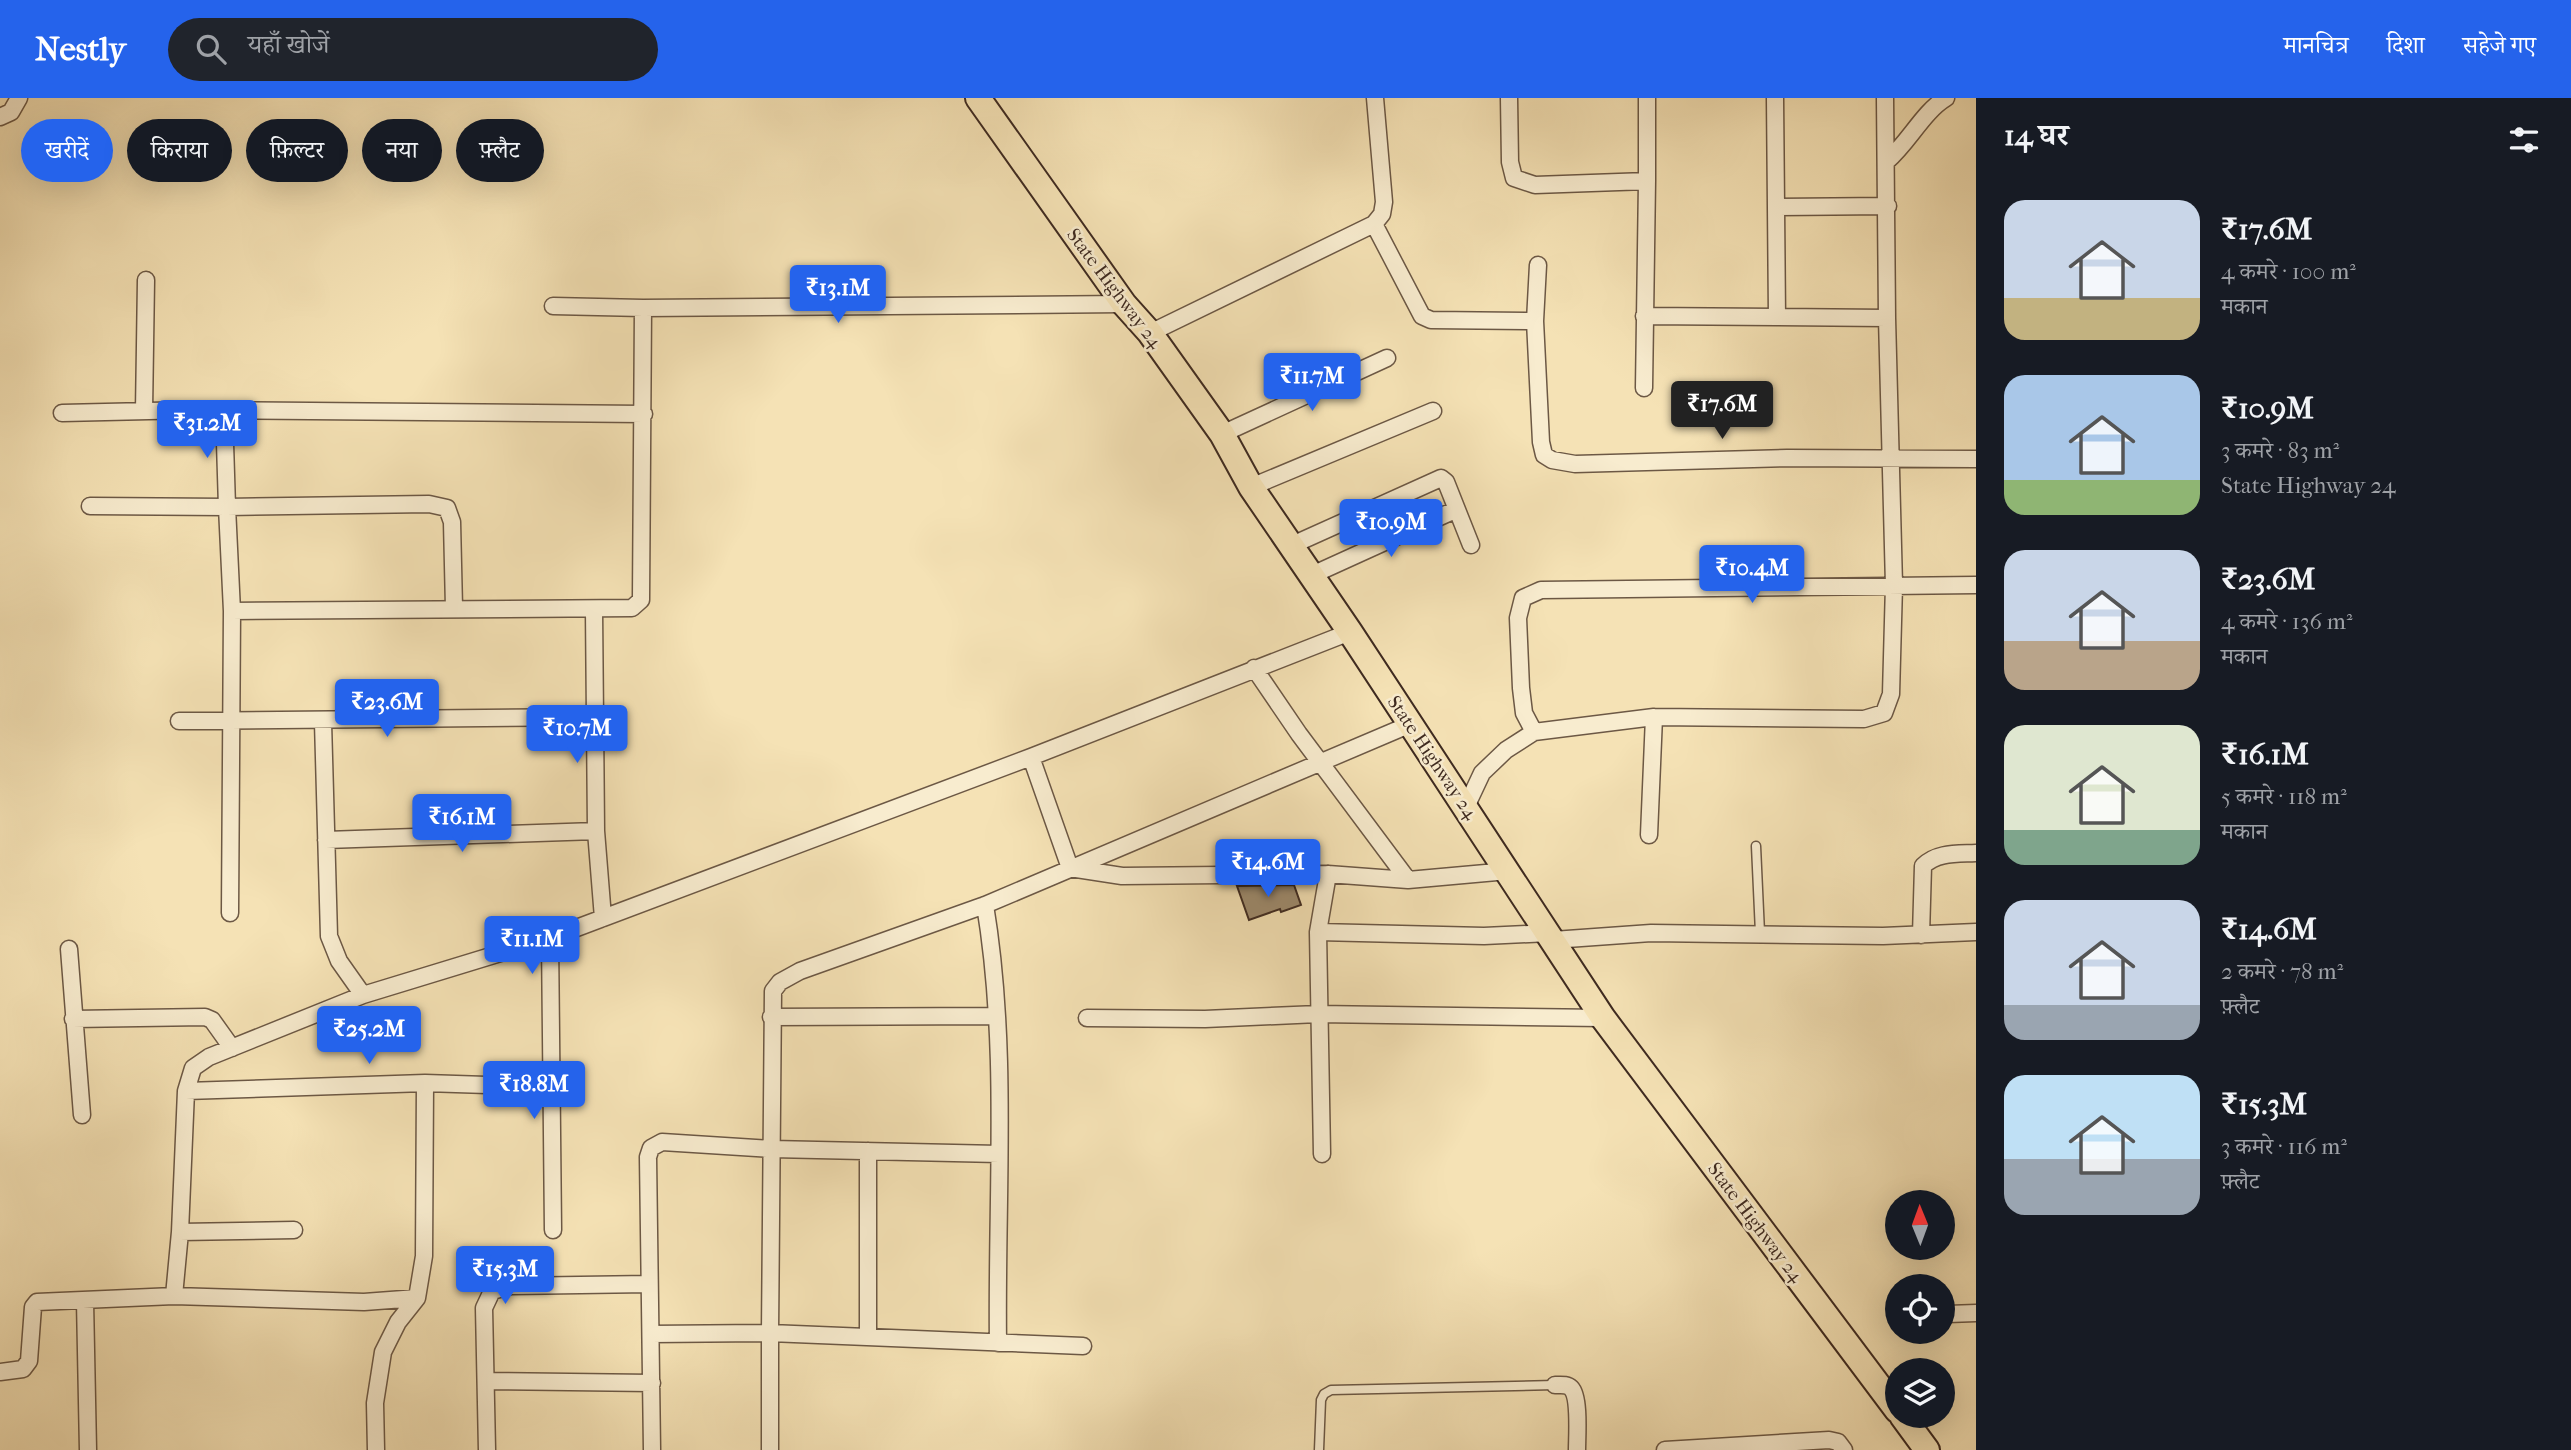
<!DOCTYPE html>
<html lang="hi">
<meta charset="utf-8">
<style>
body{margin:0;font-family:"IM FELL French Canon","Noto Serif Devanagari",serif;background:#20242c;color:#f1f3f6;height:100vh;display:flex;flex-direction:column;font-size:26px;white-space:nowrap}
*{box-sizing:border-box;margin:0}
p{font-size:23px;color:#9ea1a6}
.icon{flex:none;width:38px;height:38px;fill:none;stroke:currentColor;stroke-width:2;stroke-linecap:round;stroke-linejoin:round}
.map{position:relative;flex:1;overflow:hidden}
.drawer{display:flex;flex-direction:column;background:#171b24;width:595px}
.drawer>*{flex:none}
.banner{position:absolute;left:21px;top:21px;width:665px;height:63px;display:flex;gap:14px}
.needle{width:46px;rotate:359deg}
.tools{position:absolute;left:1885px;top:1092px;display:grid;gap:14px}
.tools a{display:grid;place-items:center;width:70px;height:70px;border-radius:50%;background:#171b24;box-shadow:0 7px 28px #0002;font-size:35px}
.price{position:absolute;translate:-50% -60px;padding:0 16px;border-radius:7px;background:#2563eb;color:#fff;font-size:23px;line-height:46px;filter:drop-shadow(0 2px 4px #0008)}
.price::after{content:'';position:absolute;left:50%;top:42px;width:21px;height:16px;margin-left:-10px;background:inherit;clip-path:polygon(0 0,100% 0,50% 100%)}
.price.current{background:#222;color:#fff}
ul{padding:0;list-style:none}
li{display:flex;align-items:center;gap:21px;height:175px;padding:0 28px}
li span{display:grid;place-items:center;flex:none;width:196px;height:140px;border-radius:21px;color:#555}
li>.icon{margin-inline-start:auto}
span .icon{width:84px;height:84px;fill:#fffc;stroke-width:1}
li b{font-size:30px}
h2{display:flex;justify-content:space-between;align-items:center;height:84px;padding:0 28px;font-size:30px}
.pill{padding:0 24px;border-radius:32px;background:#171b24;box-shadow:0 7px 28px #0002;font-size:24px;line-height:63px}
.pill.current{background:#2563eb;color:#fff}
header{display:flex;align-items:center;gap:42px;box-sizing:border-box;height:98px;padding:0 35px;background:#2563eb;color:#fff}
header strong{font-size:33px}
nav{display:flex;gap:38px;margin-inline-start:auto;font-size:24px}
.search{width:490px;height:63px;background:#20242c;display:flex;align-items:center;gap:18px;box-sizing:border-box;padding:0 24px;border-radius:38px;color:#9ea1a6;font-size:26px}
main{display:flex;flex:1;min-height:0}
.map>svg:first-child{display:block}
.building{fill:#9d8a6d;stroke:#3e2a20;stroke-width:2}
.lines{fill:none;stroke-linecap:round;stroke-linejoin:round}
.service-casing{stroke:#6c5845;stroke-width:11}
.minor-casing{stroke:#6c5845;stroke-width:19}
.primary-casing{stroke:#3e2a20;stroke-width:28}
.service{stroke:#f8eccf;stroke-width:8}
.minor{stroke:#f8eccf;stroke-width:16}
.primary{stroke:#f5e2b5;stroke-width:24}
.labels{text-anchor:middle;stroke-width:5;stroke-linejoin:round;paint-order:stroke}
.street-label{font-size:19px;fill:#3e2a20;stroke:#f8eccf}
</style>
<header>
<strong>Nestly</strong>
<div class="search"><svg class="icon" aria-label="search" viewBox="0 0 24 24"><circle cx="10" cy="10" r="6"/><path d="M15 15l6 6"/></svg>यहाँ खोजें</div>
<nav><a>मानचित्र</a><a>दिशा</a><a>सहेजे गए</a></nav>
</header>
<main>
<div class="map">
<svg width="1976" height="1352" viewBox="0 0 1976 1352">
<rect width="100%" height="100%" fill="#f5e2b5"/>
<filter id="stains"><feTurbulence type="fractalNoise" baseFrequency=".00286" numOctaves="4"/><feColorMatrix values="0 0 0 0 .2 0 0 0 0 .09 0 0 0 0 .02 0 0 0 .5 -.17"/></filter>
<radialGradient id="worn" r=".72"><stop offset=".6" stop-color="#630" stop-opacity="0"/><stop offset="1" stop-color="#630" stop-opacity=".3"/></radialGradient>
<path class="building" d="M1294,787L1301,807L1281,814L1280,811L1249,822L1237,788Z"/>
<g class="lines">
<defs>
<path id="service" d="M1756,748L1760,835
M1319,1352L1321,1302L1324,1296L1331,1292L1555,1287"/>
<path id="minor" d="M1509,0L1510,64L1514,80L1535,87L1647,83V0
M0,19L11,14L19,0
M1887,63C1909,44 1923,14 1946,0
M1778,109L1888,108
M1374,126L1422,218L1431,222L1535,223L1541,344L1544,357L1552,362L1575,366L1787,360L1976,361
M553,208L643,210L1124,206
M1644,218L1777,219L1775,0
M1777,219L1887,220
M1535,223L1538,167
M1150,235L1374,126L1382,116L1384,104L1375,0
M1644,290L1647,83
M144,313L146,182
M62,315L192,312L644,316
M1222,336L1387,260
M1251,389L1433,313
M90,408L227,409L224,313
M1290,448L1441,380L1446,384L1471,447
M1312,477L1455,412
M594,512L596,733L603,820
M232,513L227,409L429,406L447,410L452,424L454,510
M1254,570L1299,636L1408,782
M179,623L596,619
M323,624L329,838L339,863L363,897
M1534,634L1524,615L1521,590L1518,520L1523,500L1541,492L1976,487
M1031,659L1070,770L1122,778L1328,776L1408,782L1508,773
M1466,709L1482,675L1506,652L1534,634L1654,619L1864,621L1884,615L1891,596L1894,487L1887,220L1885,0
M1649,737L1654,619
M326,742L596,733
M985,807C1009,951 996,1099 998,1245
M230,815L232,513L632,510L641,502L643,210
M1318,834L1484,838L1549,835
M1921,837L1923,768C1937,754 1957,756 1976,755
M550,840L553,1132
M1553,842L1651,835L1883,838L1976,834
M69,851L82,1017
M771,919L997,918
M1087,920L1205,921L1318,916L1603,920
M73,921L205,919L212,922L232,950
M186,993L425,985L552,989
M1322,1056L1318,834L1328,776
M180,1134L294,1132
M174,1198L180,1134L186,993L193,970L209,959L363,897L550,840L1031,659L1350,534
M85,1203L88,1352
M1948,1216L1976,1215
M651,1236L770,1235V1352
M868,1239V1053
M1083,1248L770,1235L773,893L780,884L800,873L985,807L1411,626
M0,1274L23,1271L29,1263L33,1209L37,1204L174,1198L364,1204L417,1200
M486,1283L652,1285
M1555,1287C1561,1287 1567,1286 1571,1290C1580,1299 1577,1339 1577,1352
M376,1352L375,1305L383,1254L398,1224L417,1200L424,1158L425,985
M487,1352L484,1210L492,1193L511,1188L649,1186
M652,1352L648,1059L651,1050L662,1044L772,1051L999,1056
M1665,1352L1829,1342L1838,1344L1844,1352"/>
<path id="primary" d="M978,0L1124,206L1150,235L1222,336L1251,389L1350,534L1603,920L1897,1312
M1902,1318L1927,1352"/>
</defs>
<use href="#service" class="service-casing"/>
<use href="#minor" class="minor-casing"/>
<use href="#primary" class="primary-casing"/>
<use href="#service" class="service"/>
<use href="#minor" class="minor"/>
<use href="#primary" class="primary"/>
</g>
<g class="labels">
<g class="street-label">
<text transform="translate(1115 190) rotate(53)" y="7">State Highway 24</text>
<text transform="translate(1433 659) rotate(56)" y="7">State Highway 24</text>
<text transform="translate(1756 1124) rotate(53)" y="7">State Highway 24</text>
</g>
</g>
<rect width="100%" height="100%" filter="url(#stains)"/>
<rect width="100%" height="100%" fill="url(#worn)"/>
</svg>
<div class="tools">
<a><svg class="needle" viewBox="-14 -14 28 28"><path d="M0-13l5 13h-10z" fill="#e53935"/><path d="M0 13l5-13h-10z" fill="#9ea1a6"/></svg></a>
<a><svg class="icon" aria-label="locate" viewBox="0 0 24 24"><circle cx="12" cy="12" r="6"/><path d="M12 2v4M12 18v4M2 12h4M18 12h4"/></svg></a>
<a><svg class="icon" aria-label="layers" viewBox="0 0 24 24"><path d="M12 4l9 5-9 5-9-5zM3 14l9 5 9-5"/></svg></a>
</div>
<b class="price" style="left:838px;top:227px">₹13.1M</b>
<b class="price" style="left:1312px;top:315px">₹11.7M</b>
<b class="price current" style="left:1722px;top:343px">₹17.6M</b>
<b class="price" style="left:207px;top:362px">₹31.2M</b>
<b class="price" style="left:1391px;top:461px">₹10.9M</b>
<b class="price" style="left:1752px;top:507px">₹10.4M</b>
<b class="price" style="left:387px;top:641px">₹23.6M</b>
<b class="price" style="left:577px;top:667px">₹10.7M</b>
<b class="price" style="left:462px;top:756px">₹16.1M</b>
<b class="price" style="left:1268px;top:801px">₹14.6M</b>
<b class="price" style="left:532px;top:878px">₹11.1M</b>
<b class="price" style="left:369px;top:968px">₹25.2M</b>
<b class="price" style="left:534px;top:1023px">₹18.8M</b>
<b class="price" style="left:505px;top:1208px">₹15.3M</b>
<div class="banner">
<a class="pill current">खरीदें</a>
<a class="pill">किराया</a>
<a class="pill">फ़िल्टर</a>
<a class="pill">नया</a>
<a class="pill">फ़्लैट</a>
</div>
</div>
<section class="drawer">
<h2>14 घर<svg class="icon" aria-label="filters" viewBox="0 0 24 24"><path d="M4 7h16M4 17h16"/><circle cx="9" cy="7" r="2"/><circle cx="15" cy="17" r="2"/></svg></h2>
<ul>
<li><span style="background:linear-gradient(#c9d6e8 70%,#c2b280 0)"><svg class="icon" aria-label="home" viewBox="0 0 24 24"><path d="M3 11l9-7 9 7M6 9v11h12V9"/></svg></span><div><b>₹17.6M</b><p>4 कमरे · 100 m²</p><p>मकान</p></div></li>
<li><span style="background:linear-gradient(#a9c7e8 75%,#8fb573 0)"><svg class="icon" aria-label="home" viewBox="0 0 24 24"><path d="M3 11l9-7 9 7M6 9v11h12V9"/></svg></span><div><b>₹10.9M</b><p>3 कमरे · 83 m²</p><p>State Highway 24</p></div></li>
<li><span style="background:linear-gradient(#c9d6e8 65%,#b9a48a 0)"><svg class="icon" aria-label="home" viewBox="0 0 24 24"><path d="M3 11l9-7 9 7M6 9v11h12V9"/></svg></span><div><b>₹23.6M</b><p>4 कमरे · 136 m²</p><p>मकान</p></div></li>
<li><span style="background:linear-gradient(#dfe7d0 75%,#7fa58c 0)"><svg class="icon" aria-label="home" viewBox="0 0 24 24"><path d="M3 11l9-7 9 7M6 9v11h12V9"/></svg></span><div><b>₹16.1M</b><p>5 कमरे · 118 m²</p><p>मकान</p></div></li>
<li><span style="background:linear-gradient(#c9d6e8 75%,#9aa5b1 0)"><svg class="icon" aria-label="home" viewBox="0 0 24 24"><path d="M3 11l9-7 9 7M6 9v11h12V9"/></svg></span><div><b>₹14.6M</b><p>2 कमरे · 78 m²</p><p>फ़्लैट</p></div></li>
<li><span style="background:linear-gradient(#bfe0f5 60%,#9aa5b1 0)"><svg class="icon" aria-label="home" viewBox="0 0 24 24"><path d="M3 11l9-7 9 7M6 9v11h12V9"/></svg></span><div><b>₹15.3M</b><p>3 कमरे · 116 m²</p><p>फ़्लैट</p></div></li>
</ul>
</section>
</main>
